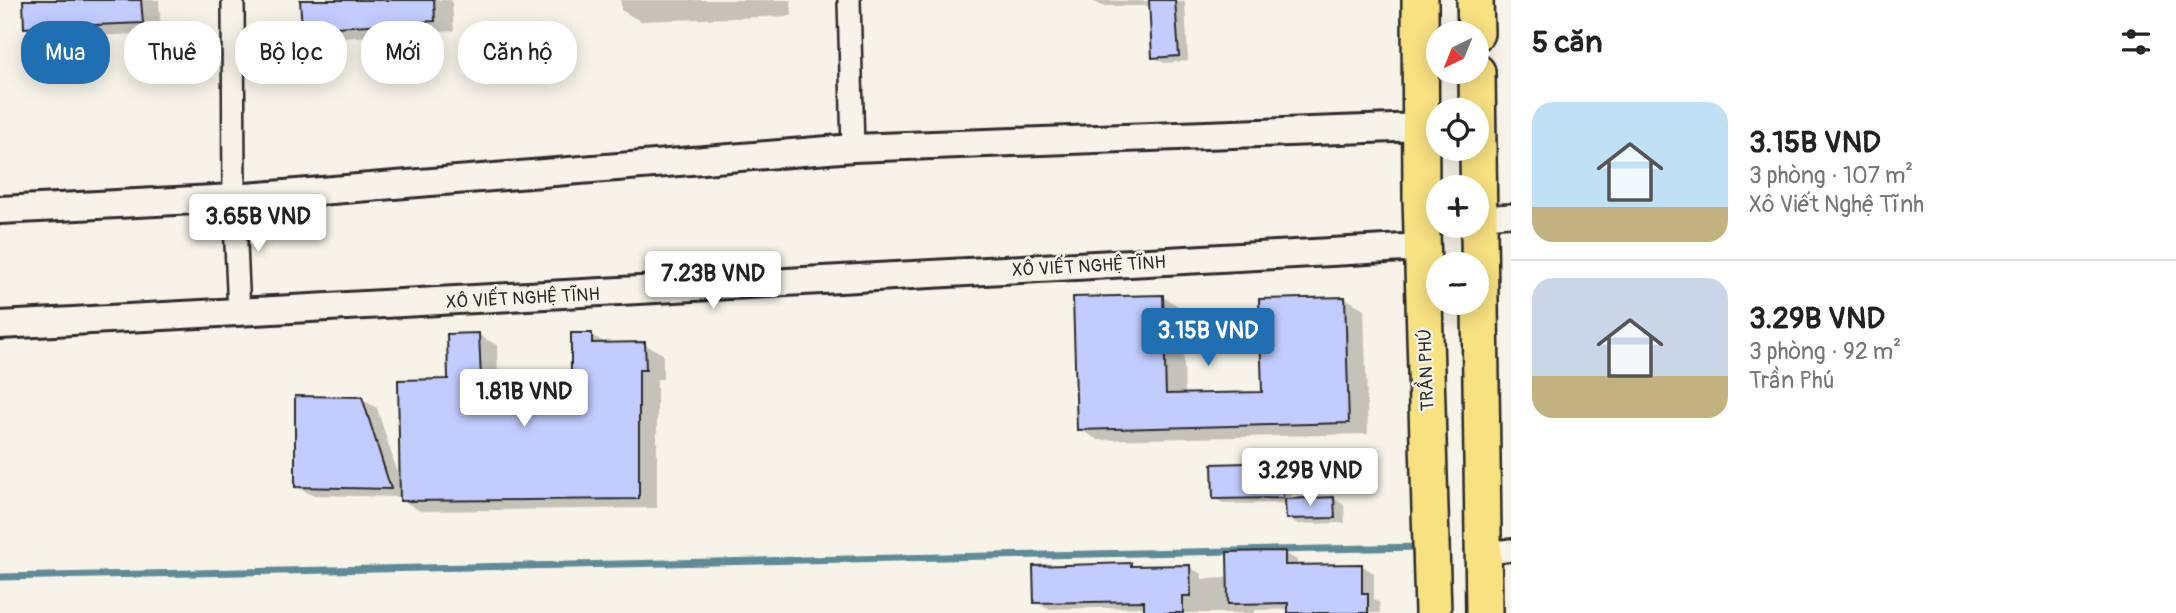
<!DOCTYPE html>
<html lang="vi">
<meta charset="utf-8">
<style>
body{margin:0;font-family:Pangolin,sans-serif;background:#f2f2f2;color:#222;height:100vh;display:flex;flex-direction:column;font-size:26px;white-space:nowrap}
*{box-sizing:border-box;margin:0}
p{font-size:23px;color:#767676}
.icon{flex:none;width:38px;height:38px;fill:none;stroke:currentColor;stroke-width:2;stroke-linecap:round;stroke-linejoin:round}
.map{position:relative;flex:1;overflow:hidden}
.side{display:flex;flex-direction:column;background:#fff;width:665px}
.side>*{flex:none}
.guide{position:absolute;left:21px;top:21px;width:665px;height:63px;display:flex;gap:14px}
.needle{width:46px;rotate:223deg}
.buttons{position:absolute;left:1426px;top:21px;display:grid;gap:14px}
.buttons a{display:grid;place-items:center;width:63px;height:63px;border-radius:50%;background:#fff;box-shadow:0 4px 18px #0003;font-size:35px}
.price{position:absolute;translate:-50% -60px;padding:0 16px;border-radius:7px;background:#fff;color:#222;font-size:23px;line-height:46px;filter:drop-shadow(0 2px 4px #0008)}
.price::after{content:'';position:absolute;left:50%;top:42px;width:21px;height:16px;margin-left:-10px;background:inherit;clip-path:polygon(0 0,100% 0,50% 100%)}
.price.selected{background:#1f6fb2;color:#fff}
ul{padding:0;list-style:none}
li{display:flex;align-items:center;gap:21px;height:175px;padding:0 21px}
li+li{border-top:2px solid #e0e0e0}
li span{display:grid;place-items:center;flex:none;width:196px;height:140px;border-radius:21px;color:#555}
li>.icon{margin-inline-start:auto}
span .icon{width:84px;height:84px;fill:#fffc;stroke-width:1}
li b{font-size:30px}
h2{display:flex;justify-content:space-between;align-items:center;height:84px;padding:0 21px;font-size:30px}
.tag{padding:0 24px;border-radius:28px;background:#fff;box-shadow:0 4px 18px #0003;font-size:24px;line-height:63px}
.tag.selected{background:#1f6fb2;color:#fff}
main{display:flex;flex:1;min-height:0}
.map>svg:first-child{display:block}
.shadow{fill:#0003}
.lines{fill:none;stroke-linecap:round;stroke-linejoin:round}
.stream{stroke:#5f8b99;stroke-width:7}
.building{fill:#c2ccfe;stroke:#2b2b2b;stroke-width:2}
.minor-casing{stroke:#2b2b2b;stroke-width:26}
.tertiary-casing{stroke:#2b2b2b;stroke-width:32}
.primary-casing{stroke:#2b2b2b;stroke-width:40}
.minor{stroke:#f7f3e8;stroke-width:21}
.tertiary{stroke:#f7f3e8;stroke-width:26}
.primary{stroke:#f8e181;stroke-width:35}
.labels{text-anchor:middle;stroke-width:5;stroke-linejoin:round;paint-order:stroke}
.street-label{font-size:18px;fill:#2b2b2b;stroke:#f7f3e8}
</style>
<main>
<div class="map">
<svg width="1511" height="613" viewBox="0 0 1511 613">
<rect width="100%" height="100%" fill="#f7f3e8"/>
<filter id="ink" filterUnits="userSpaceOnUse"><feTurbulence type="fractalNoise" baseFrequency=".0143" numOctaves="2"/><feDisplacementMap in="SourceGraphic" scale="14" xChannelSelector="R" yChannelSelector="G"/><feConvolveMatrix kernelMatrix="1 2 1 2 8 2 1 2 1" color-interpolation-filters="sRGB"/></filter>
<g filter="url(#ink)">
<path class="shadow" d="M24,0H159L161,33L45,38L26,27Z
M301,0H452L454,31L323,39L303,28Z
M621,0H791L792,16L640,21L621,10Z
M1091,0L1185,2L1188,61L1164,63L1154,57L1151,6H1102Z
M1163,297L1182,308L1185,395L1264,393L1345,298L1364,309L1368,434L1098,440L1079,429Z
M478,335L497,345L498,380L573,378L591,335L608,344H644L663,354V379H657V508L420,511L402,500V497L312,495L296,486L361,399L377,408L401,484Z
M1281,464L1292,470V500L1334,499L1344,505L1345,523L1298,524L1288,518L1287,503L1225,504L1214,498Z
M1284,553L1297,560V567L1361,565L1374,573V599L1379,602L1380,613H1301V609L1255,610V613H1146V607L1048,609L1035,602L1189,567L1202,574V579L1229,578Z"/>
<g class="lines">
<path class="stream" d="M0,577L1420,547"/>
</g>
<path class="building" d="M23,0H141L143,23L24,28Z
M300,0H434L435,21L302,29Z
M1149,0H1175L1179,56L1152,58Z
M1163,295L1166,394L1262,392L1259,299L1345,297L1349,423L1077,430L1073,297Z
M479,333L481,379L571,377V333H592V343L645,342L646,370H639V499L400,501L398,380L448,379L447,334Z
M295,396L362,397L391,489L295,487Z
M1282,462L1283,498L1213,499L1212,464Z
M1334,497L1335,518L1286,519L1285,499Z
M1285,551V565L1362,564V593H1368V613H1288V603L1228,604L1227,552Z
M1131,563V566L1190,565L1191,596H1183V613H1144V601L1034,603L1033,566Z"/>
<g class="lines">
<defs>
<path id="minor" d="M233,0L234,198L239,313
M849,0L853,148
M1480,217L1511,215
M1483,554L1511,550"/>
<path id="tertiary" d="M0,210L234,198L853,148L1421,127
M0,325L1423,247"/>
<path id="primary" d="M1420,0L1421,198L1433,613
M1475,0L1476,33
M1477,72L1484,613"/>
</defs>
<use href="#minor" class="minor-casing"/>
<use href="#tertiary" class="tertiary-casing"/>
<use href="#primary" class="primary-casing"/>
<use href="#minor" class="minor"/>
<use href="#tertiary" class="tertiary"/>
<use href="#primary" class="primary"/>
</g>
</g>
<g class="labels">
<g class="street-label">
<text transform="translate(1089 266) rotate(-3)" y="6">XÔ VIẾT NGHỆ TĨNH</text>
<text transform="translate(523 298) rotate(-3)" y="6">XÔ VIẾT NGHỆ TĨNH</text>
<text transform="translate(1426 370) rotate(-92)" y="6">TRẦN PHÚ</text>
</g>
</g>
</svg>
<div class="buttons">
<a><svg class="needle" viewBox="-14 -14 28 28"><path d="M0-13l5 13h-10z" fill="#e53935"/><path d="M0 13l5-13h-10z" fill="#767676"/></svg></a>
<a><svg class="icon" aria-label="locate" viewBox="0 0 24 24"><circle cx="12" cy="12" r="6"/><path d="M12 2v4M12 18v4M2 12h4M18 12h4"/></svg></a>
<a>+</a>
<a>−</a>
</div>
<b class="price" style="left:258px;top:254px">3.65B VND</b>
<b class="price" style="left:713px;top:311px">7.23B VND</b>
<b class="price selected" style="left:1208px;top:368px">3.15B VND</b>
<b class="price" style="left:524px;top:429px">1.81B VND</b>
<b class="price" style="left:1310px;top:508px">3.29B VND</b>
<div class="guide">
<a class="tag selected">Mua</a>
<a class="tag">Thuê</a>
<a class="tag">Bộ lọc</a>
<a class="tag">Mới</a>
<a class="tag">Căn hộ</a>
</div>
</div>
<section class="side">
<h2>5 căn<svg class="icon" aria-label="filters" viewBox="0 0 24 24"><path d="M4 7h16M4 17h16"/><circle cx="9" cy="7" r="2"/><circle cx="15" cy="17" r="2"/></svg></h2>
<ul>
<li><span style="background:linear-gradient(#bfe0f5 75%,#c2b280 0)"><svg class="icon" aria-label="home" viewBox="0 0 24 24"><path d="M3 11l9-7 9 7M6 9v11h12V9"/></svg></span><div><b>3.15B VND</b><p>3 phòng · 107 m²</p><p>Xô Viết Nghệ Tĩnh</p></div></li>
<li><span style="background:linear-gradient(#c9d6e8 70%,#c2b280 0)"><svg class="icon" aria-label="home" viewBox="0 0 24 24"><path d="M3 11l9-7 9 7M6 9v11h12V9"/></svg></span><div><b>3.29B VND</b><p>3 phòng · 92 m²</p><p>Trần Phú</p></div></li>
</ul>
</section>
</main>
